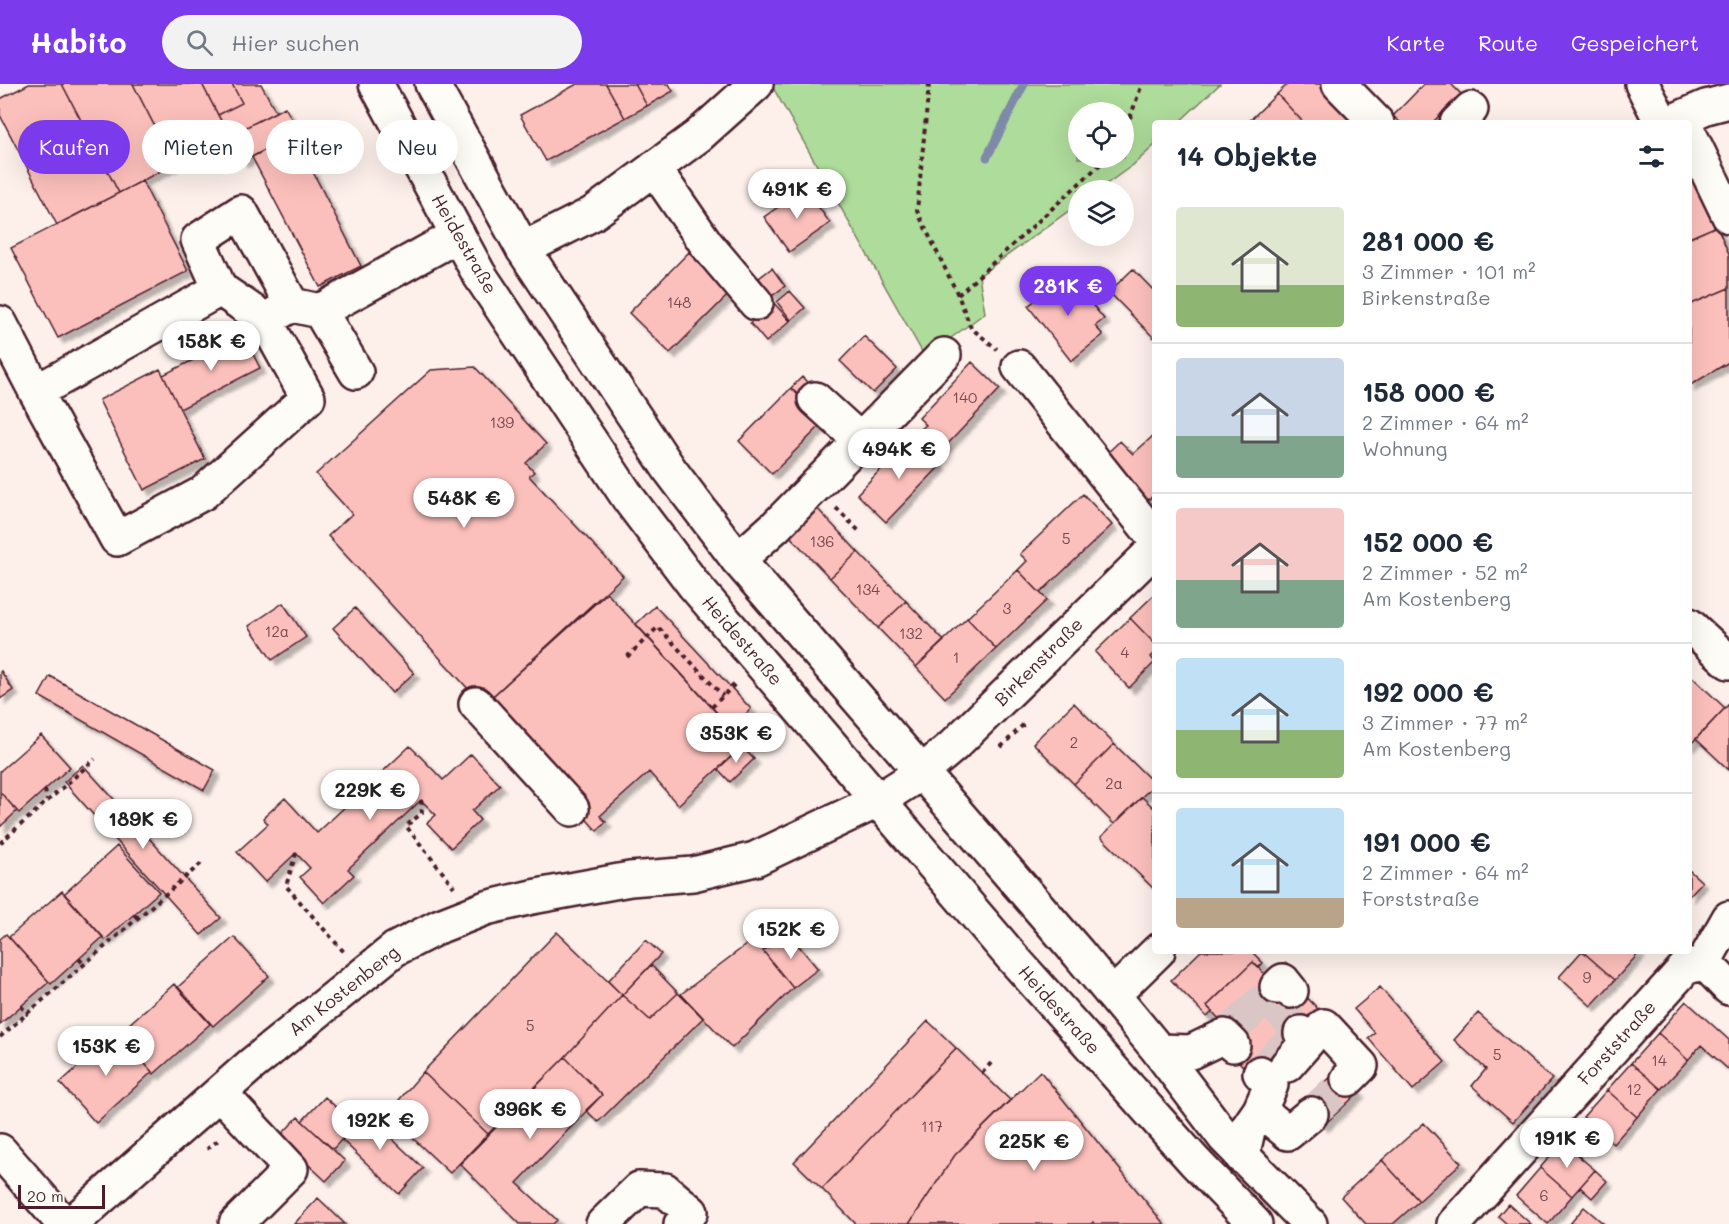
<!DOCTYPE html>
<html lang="de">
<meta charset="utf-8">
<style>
body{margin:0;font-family:Mali,sans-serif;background:#f2f2f3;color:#1f2937;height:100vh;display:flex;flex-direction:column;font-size:22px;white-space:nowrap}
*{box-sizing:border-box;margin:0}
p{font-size:20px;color:#747a83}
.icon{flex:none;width:33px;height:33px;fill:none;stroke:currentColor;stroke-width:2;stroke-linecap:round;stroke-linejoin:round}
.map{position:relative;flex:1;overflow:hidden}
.drawer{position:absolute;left:1152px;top:36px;width:540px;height:834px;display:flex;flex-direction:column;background:#fff;border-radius:6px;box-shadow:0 6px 24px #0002}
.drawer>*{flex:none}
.guide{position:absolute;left:18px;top:36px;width:570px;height:54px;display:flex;gap:12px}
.tools{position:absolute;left:1068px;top:18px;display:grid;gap:12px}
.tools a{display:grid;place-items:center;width:66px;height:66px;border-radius:50%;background:#fff;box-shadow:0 6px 24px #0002;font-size:30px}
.scale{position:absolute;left:18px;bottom:15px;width:87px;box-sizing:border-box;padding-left:6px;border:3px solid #4a1f2b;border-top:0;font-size:16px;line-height:21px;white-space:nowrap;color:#4a1f2b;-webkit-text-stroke:4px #fdfcf7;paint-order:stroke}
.price{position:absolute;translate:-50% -51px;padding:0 14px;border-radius:21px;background:#fff;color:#222;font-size:20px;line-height:39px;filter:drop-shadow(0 2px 3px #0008)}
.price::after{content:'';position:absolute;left:50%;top:36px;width:18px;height:14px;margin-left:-9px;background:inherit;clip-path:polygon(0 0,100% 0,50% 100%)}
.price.current{background:#7c3aed;color:#fff}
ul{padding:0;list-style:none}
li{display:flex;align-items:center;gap:18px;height:150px;padding:0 24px}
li+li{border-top:2px solid #e0e1e3}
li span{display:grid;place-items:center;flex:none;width:168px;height:120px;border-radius:6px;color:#555}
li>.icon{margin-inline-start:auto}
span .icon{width:72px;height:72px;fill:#fffc;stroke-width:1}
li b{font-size:26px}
h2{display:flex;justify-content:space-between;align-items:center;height:72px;padding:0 24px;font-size:26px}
.tag{padding:0 21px;border-radius:27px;background:#fff;box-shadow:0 6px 24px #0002;font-size:21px;line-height:54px}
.tag.current{background:#7c3aed;color:#fff}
header{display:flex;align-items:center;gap:36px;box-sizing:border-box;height:84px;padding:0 30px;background:#7c3aed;color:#fff}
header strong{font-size:28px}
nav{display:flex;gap:33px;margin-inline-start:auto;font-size:21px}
.search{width:420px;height:54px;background:#f2f2f3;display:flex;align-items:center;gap:15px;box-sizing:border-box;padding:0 21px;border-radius:33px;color:#747a83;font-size:22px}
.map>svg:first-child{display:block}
.green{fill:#aedc9b;stroke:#7c7e63;stroke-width:1.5;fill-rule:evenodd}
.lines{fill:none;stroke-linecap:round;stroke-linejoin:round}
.stream{stroke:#7e8aa8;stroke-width:9}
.building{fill:#fcc0bc;stroke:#4a1f2b;stroke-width:1.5;filter:url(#shadow)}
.minor-tunnel{stroke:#d9c6c5;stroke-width:33;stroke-dasharray:33 16;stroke-linecap:butt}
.minor-casing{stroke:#4a1f2b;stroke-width:38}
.major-casing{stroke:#4a1f2b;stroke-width:38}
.path{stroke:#4a1f2b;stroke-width:4;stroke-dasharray:4.5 4.5;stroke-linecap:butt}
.minor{stroke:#fdfcf7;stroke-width:33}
.major{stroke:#fdfcf7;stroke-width:33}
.labels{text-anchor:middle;stroke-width:4.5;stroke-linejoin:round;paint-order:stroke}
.number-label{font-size:15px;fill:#76474f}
.street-label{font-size:18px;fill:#4a1f2b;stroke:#fdfcf7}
</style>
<header>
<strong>Habito</strong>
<div class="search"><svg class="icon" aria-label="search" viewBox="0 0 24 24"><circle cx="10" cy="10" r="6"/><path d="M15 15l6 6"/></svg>Hier suchen</div>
<nav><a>Karte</a><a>Route</a><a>Gespeichert</a></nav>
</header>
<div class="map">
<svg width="1729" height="1140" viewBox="0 0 1729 1140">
<defs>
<filter id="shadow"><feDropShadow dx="5.5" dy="5.5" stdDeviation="1.5" flood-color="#0004"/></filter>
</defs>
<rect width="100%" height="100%" fill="#fdf0eb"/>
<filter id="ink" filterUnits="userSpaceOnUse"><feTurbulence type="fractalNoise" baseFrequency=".0167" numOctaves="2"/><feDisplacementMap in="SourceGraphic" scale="12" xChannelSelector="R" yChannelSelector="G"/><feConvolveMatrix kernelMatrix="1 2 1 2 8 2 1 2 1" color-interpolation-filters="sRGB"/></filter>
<g filter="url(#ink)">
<path class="green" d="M771,0H1220L1178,39H1155V61L1133,81L1098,106H1078V120L979,192L985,229L925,273ZM1078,28H1124V74H1078Z"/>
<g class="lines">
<path class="stream" d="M987,73L1024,0"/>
</g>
<path class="building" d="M29,0H62L119,109L57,141L0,31V15Z
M62,0H133L174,80L119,109Z
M133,0H202L229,52L174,80Z
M202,0H232L242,19L218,31Z
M232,0H261L276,28L229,52L218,31L242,19Z
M577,0H606L625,34L546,77L520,31Z
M606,0H635L647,22L625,34Z
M635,0H669L673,7L647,22Z
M1288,0H1327L1359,39H1304L1277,10Z
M1424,0H1451L1461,10L1432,39H1401L1393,32Z
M1277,10L1304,39H1247Z
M285,23L299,48L242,78L229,52Z
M294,51L361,182L320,203L252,73Z
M1689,90L1717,142L1690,154L1689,152Z
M142,97L188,187L58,254L11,164Z
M805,104L830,139L789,168L764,133Z
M1717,142L1729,170V204L1689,221V154Z
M689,168L730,209L670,269L629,229Z
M772,184L785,202L772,212L759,194Z
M1133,185L1155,208V255L1109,208Z
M1068,191L1104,235L1095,242L1103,251L1071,277L1028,222Z
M1729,204V278L1689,302V221Z
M790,207L805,224L791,236L777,218Z
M773,218L790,237L766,258L750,239Z
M243,251L260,284L180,325L163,291Z
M864,252L897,285L873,309L840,277Z
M972,278L1000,305L942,366L921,345L926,341L919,334Z
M475,283L546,360L526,379L534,388L529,392L623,492L483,621L328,452L352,430L316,390L431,286Z
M160,285L205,375L144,406L99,316Z
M802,293L819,310L808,321L791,304Z
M791,304L825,337L772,390L739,357Z
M1153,352L1155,354V410L1147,417L1104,372L1120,357L1133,370Z
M912,353L941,381L886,438L857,410Z
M1083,410L1112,441L1040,509L1018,486L1027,477L1020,470Z
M814,421L858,468L830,494L786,448Z
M858,468L906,517L878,544L830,494Z
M1018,486L1047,516L996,565L967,534Z
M607,509L745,660L678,721L649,688L600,732L606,738L597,747L483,621Z
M1155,510V560L1130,534Z
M906,517L944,557L916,583L878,544Z
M283,519L306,553L272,576L249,542Z
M655,522L751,625L731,644L636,540Z
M355,524L414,589L392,609L333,544Z
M967,534L996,565L945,614L916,583Z
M1130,534L1155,560V569L1151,573L1155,578L1129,604L1095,568Z
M1,587L13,606L0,615V588Z
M1689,590L1725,624L1689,662Z
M50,592L215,686L204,706L39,612Z
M1074,619L1114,660L1074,700L1033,659Z
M1729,620V686L1696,655Z
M41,651L70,683L19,729L0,708V687Z
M1114,660L1155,700L1114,740L1074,700Z
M410,662L443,696L471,670L500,701L472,727L480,736L451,764L427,739L436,731L421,716L348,785L354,791L324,819L300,793L310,784L296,769L265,798L237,768L268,740L263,734L285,714L317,749Z
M742,663L754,675L730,698L718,685Z
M83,681L221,834L201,851L64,698Z
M0,708L17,727L0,743Z
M1142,713L1155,725V806L1101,753Z
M117,762L159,808L105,856L64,810Z
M1689,786L1702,798L1689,812Z
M62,807L103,853L51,900L9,853Z
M557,848L622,911L565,973L488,1050L423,988Z
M788,849L818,885L793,904L763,867Z
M6,850L49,898L0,940V855Z
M758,852L769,863L763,867L793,904L732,964L681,910Z
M234,853L269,892L213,942L178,903Z
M646,856L661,870L622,911L608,897Z
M1201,867H1251L1263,879L1258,884L1253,878L1217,912L1207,922L1212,928L1207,933L1171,896Z
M1582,867H1636L1639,869L1615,896Z
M1582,867L1615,896L1591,922L1559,893Z
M1253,878L1286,912L1296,902L1322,929L1254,994L1228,966L1239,956L1207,922Z
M651,881L678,909L650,936L622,911Z
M174,900L210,940L154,990L118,950Z
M1380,903L1445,978L1413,1006L1368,954L1375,949L1354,925Z
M678,909L703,934L598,1038L586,1026L602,1011L565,973L622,911L650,936Z
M1686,917L1729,956V986L1701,961L1688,976L1658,949Z
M1478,929L1552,995L1513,1038L1472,1002L1486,985L1454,956Z
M928,937L956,964L822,1105L794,1078Z
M117,947L152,988L96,1039L60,999Z
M1658,949L1688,976L1661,1005L1631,979Z
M956,964L1010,1016L955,1071L909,1140H856L822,1105Z
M565,973L602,1011L517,1099L557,1136L553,1140H520L460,1080Z
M1631,979L1661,1005L1637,1033L1607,1006Z
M1338,986L1359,1008L1323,1042L1302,1020Z
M1040,987L1164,1140H1094L1093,1138L1091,1140H909L955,1071Z
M423,988L488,1050L450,1089L387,1030Z
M1607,1006L1637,1033L1613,1060L1583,1033Z
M325,1013L355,1041L333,1065L302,1037Z
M355,1020L423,1084L399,1110L342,1056L355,1041L344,1031Z
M298,1033L345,1077L326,1097L279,1053Z
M1424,1039L1461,1079L1419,1117L1382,1076Z
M1562,1058L1595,1086L1572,1112L1540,1084Z
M1382,1076L1419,1117L1393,1140H1366L1341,1113Z
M1540,1084L1572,1112L1548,1140L1516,1112Z
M1595,1086L1607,1097L1592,1114L1580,1103Z
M318,1114L345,1140H294Z
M1508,1120L1531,1140H1507L1498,1132Z
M1584,1123L1604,1140H1570Z"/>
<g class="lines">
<path class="minor-tunnel" d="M1242,936L1266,913L1301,949
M1230,947L1242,936L1277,972
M1311,1030L1348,995"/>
<defs>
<path id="minor" d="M1339,0L1377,39
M1642,0L1662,39
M1457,39L1471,25
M1669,39L1706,23L1729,17
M1689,49L1729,132
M654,84L707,161L756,219
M523,165L592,130L698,52L756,0
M220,205L265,236
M320,227L356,288
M0,239L36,308L220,205L198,156L241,128L292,221L320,227L458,151
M1019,283L1155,454
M36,308L117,455L203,409L308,314L265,236L292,221
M815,315L860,356
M738,476L776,442L944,271
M1689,541L1729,578
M476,620L572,725
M1704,878L1729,904
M1277,903L1283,897L1291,907
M1113,911L1158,867
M1324,942L1361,982L1348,995
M1159,967L1191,968L1224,952L1233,961
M1287,981L1308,957L1301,949
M220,1009L291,1085L236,1140
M1260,1026L1288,1049L1311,1030
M0,1067L64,1140
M1242,1073L1249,1042L1260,1026L1271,1001L1260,989
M71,1140L251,981L395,865L440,842L486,824L532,813L630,795L693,790L755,775L877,717L921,689L953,662L1155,465
M603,1140L639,1105L665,1106L691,1128L681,1140
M1454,1140L1685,884L1704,878L1729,834"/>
<path id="major" d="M376,0L479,190L629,415L694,501L1012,873L1195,1078L1255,1140
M432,0L523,165L670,386L738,476L1079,870L1159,967L1225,1054L1310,1140"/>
</defs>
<use href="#minor" class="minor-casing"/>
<use href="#major" class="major-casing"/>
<path class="path" d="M929,0L917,127L958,211L971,244L997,265
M1124,51L1142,0
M958,211L1107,74
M836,424L859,447
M627,573L658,543L723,612
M712,623L736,599
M1001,663L1024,640
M45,706L47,717
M421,716L422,729L406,742L454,803
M0,759L95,675
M296,769L286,802L344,868
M134,830L138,835
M79,875L84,880
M21,922L28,931
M0,953L204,777
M982,989L992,978
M207,1065L220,1055"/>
<use href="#minor" class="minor"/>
<use href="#major" class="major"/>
</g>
</g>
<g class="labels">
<g class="number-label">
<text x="679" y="224">148</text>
<text x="965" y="319">140</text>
<text x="502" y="344">139</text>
<text x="1066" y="460">5</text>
<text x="822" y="463">136</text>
<text x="868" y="511">134</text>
<text x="1007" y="530">3</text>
<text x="277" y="553">12a</text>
<text x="911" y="555">132</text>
<text x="1125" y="574">4</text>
<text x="956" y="579">1</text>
<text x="1074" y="664">2</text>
<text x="1114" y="705">2a</text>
<text x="1587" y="899">9</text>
<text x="530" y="947">5</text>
<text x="1497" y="976">5</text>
<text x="1659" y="982">14</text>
<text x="1634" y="1011">12</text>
<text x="932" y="1048">117</text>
<text x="1544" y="1117">6</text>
</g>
<g class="street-label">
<text transform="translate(464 160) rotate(60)" y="6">Heidestraße</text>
<text transform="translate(742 557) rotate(49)" y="6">Heidestraße</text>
<text transform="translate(1039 578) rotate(-45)" y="6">Birkenstraße</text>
<text transform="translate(344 907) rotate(-38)" y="6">Am Kostenberg</text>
<text transform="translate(1059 926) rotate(48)" y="6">Heidestraße</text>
<text transform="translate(1617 959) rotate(-48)" y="6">Forststraße</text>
</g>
</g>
</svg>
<div class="tools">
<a><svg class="icon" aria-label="locate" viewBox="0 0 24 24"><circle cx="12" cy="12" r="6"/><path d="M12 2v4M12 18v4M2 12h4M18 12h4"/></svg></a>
<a><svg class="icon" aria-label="layers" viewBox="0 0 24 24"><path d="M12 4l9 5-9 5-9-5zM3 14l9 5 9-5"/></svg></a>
</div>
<div class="scale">20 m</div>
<b class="price" style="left:797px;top:136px">491K €</b>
<b class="price current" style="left:1068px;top:233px">281K €</b>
<b class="price" style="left:211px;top:288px">158K €</b>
<b class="price" style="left:899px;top:396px">494K €</b>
<b class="price" style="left:464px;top:445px">548K €</b>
<b class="price" style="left:736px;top:680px">353K €</b>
<b class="price" style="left:370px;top:737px">229K €</b>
<b class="price" style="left:143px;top:766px">189K €</b>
<b class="price" style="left:791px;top:876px">152K €</b>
<b class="price" style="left:106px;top:993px">153K €</b>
<b class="price" style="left:530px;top:1056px">396K €</b>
<b class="price" style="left:380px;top:1067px">192K €</b>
<b class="price" style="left:1567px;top:1085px">191K €</b>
<b class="price" style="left:1034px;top:1088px">225K €</b>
<div class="guide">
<a class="tag current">Kaufen</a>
<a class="tag">Mieten</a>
<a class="tag">Filter</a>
<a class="tag">Neu</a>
</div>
<section class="drawer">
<h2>14 Objekte<svg class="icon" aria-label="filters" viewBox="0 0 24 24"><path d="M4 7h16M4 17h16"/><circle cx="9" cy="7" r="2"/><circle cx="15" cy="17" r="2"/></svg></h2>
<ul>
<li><span style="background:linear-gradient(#dfe7d0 65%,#8fb573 0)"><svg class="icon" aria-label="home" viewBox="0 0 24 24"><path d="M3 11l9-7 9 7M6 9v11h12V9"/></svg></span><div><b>281 000 €</b><p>3 Zimmer · 101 m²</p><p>Birkenstraße</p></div></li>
<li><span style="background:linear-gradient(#c9d6e8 65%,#7fa58c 0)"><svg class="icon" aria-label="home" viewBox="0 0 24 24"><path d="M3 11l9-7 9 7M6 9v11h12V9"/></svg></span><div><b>158 000 €</b><p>2 Zimmer · 64 m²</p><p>Wohnung</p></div></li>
<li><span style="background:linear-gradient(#f6c9c9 60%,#7fa58c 0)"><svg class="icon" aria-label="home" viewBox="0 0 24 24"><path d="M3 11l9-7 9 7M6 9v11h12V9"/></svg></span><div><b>152 000 €</b><p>2 Zimmer · 52 m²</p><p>Am Kostenberg</p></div></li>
<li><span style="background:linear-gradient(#bfe0f5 60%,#8fb573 0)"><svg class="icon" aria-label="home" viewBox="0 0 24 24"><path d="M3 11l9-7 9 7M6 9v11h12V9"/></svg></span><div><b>192 000 €</b><p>3 Zimmer · 77 m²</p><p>Am Kostenberg</p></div></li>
<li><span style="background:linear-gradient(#bfe0f5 75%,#b9a48a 0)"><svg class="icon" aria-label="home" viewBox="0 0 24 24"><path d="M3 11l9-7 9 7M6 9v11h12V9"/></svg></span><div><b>191 000 €</b><p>2 Zimmer · 64 m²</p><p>Forststraße</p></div></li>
</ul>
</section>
</div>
